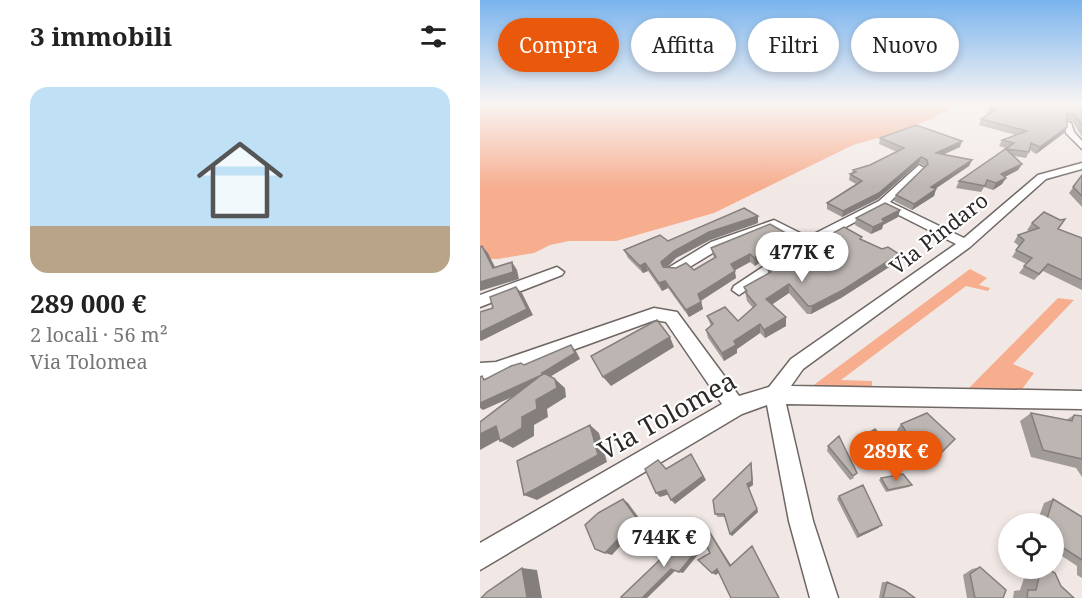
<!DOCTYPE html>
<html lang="it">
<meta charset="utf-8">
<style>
body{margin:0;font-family:"Noto Serif",serif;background:#f2f2f2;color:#222;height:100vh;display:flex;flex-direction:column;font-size:22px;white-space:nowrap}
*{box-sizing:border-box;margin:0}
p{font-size:20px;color:#767676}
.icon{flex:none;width:33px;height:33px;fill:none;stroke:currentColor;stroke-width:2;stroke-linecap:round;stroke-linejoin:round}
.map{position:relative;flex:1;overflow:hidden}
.side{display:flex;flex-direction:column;background:#fff;width:480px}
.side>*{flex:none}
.top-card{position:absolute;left:18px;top:18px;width:494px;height:54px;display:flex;gap:12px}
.controls{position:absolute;left:518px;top:513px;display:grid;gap:12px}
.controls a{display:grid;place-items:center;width:66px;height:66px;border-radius:50%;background:#fff;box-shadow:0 3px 9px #0003;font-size:30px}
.price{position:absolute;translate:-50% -51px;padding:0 14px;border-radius:21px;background:#fff;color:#222;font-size:20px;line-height:39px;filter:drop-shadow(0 2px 3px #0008)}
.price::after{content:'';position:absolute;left:50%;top:36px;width:18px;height:14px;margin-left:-9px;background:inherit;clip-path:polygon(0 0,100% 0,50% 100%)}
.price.active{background:#ea580c;color:#fff}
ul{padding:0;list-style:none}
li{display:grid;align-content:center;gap:12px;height:318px;padding:0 30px}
li span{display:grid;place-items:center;height:186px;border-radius:18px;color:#555}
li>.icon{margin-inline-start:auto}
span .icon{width:108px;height:108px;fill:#fffc;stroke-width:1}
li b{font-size:26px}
h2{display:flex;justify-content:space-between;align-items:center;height:72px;padding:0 30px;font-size:26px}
.pill{padding:0 21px;border-radius:27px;background:#fff;box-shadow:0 3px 9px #0003;font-size:21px;line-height:54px}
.pill.active{background:#ea580c;color:#fff}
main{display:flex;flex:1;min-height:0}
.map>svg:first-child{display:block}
.green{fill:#f6ae8f}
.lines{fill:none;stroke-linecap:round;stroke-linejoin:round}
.minor-casing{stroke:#6e6764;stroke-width:3}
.minor{fill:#fff;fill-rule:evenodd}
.wall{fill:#a29c98}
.shaded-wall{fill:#847f7c}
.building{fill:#bcb5b1;stroke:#847f7c;stroke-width:1.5}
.labels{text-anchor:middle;stroke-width:4.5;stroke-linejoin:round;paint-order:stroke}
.street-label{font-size:21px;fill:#2b2827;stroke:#fff}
.near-street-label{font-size:26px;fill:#2b2827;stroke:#fff}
</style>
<main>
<section class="side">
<h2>3 immobili<svg class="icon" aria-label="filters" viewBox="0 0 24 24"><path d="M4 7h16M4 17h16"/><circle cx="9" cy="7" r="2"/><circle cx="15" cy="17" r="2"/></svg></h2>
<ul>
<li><span style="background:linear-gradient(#bfe0f5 75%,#b9a48a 0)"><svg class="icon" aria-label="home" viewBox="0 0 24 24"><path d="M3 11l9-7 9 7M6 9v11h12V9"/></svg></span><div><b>289 000 €</b><p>2 locali · 56 m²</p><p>Via Tolomea</p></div></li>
</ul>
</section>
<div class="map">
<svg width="602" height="598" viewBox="0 0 602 598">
<rect width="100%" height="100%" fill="#f1e8e5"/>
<path class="green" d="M0,104H470L467,111L451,119L415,133L373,145L234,213L136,241H89L70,245L54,253L18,259H0Z
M490,269L507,278L499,285L510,288L508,291L486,286L361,380L392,381V388L331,387Z
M578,298L594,300L533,364L554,373L540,392L487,390Z"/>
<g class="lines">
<defs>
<path id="minor" d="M584,121L591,123L594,132L602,141V149L586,133Z
M602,163V169L566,179L490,247L323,369L311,386L602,391V409L306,404L333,521L358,598H330L309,521L287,405L262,414L0,570V543L242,404L186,322L175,320L16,378L0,379V363L16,362L174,308L197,312L259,396L289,387L311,359L476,244L403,207L334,244L259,295L252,290L254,286L319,243L293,228L241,248L198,274H188L186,271L188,268L231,242L294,220L328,237L399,201L439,165L444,168L410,202L484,238L558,175Z
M77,267L84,272L82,275L0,307V295Z"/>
</defs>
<use href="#minor" class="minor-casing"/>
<use href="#minor" class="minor"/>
</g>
<path class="wall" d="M602,104V137L592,121L587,120V127L584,133L556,154L550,150L546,158L534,156L542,164L538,170L525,177L526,178L522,184L513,190L504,187L501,192L476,188L479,181L526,148L519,146L522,140L536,135L499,125L501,119L509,114L507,113L510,107Z
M400,138L480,147L463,154L492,160L489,166L455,189H456L454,196L432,210L414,201L416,195L445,166L439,163L398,199L362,217L347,209V203L376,184L369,180L370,174L372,173L373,170L390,165L417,152L399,144Z
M602,175V207L589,193Z
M420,210L418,217L403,225L402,229L391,234L375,225L376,218Z
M278,223L230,240L196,258L186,268L214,270L234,258L231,248L304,240L302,241V246L275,266L270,262L254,270L256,278L221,301L223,309L209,317L188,288L182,291L168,271L163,273L148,258L144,250Z
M552,223L578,229L602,238V290L563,271L554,280L539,273L546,264L532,257L539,246L534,242L538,235L549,231L547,230Z
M353,233L382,240L402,249L419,254L417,262L361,298L331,314H327L309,293L292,304L306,326L285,338L280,333L257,349V353L244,361L228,338L226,330L231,326L227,316L258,321L273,308L267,301L264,287L288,274V270L338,247L352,236Z
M551,413L586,420L594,415L602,416V477L596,468L551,457L540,421Z
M421,424L475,439L449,464L438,452H431L417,430Z
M379,439L401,446L389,459L377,444Z
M348,446L374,478L370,480L347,451Z
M272,468L273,485L269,488L278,512L252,536L250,534L245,517H238L235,514Z
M401,478L432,485L429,487L406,492L399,480Z
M359,496L398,528L377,538L357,499Z
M573,499L602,517V578L597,575V566L576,552H573V524H558L557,522L564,503Z
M500,567L523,598H487L483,575L492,569Z
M566,568L581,586L594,598H533L534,591L540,590L547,569Z
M402,582H407L435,598H399Z"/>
<path class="shaded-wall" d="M587,127L584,133L556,154L560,147Z
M482,141L480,147L454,159L456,153Z
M441,157L439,163L398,199L362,217L363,211Z
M492,160L489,166L449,193L451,187Z
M542,164L538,170L517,181L521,174Z
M526,178L522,184L513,190L516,183Z
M456,189L454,196L432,210L434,204Z
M420,210L418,217L403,225L402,229L391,234L393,227L402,219Z
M278,216V223L230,240L196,258L184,270L181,262L194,251L229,232Z
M304,232V240L302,241V246L275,266L274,258L298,235Z
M2,246L8,253L19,275L13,268Z
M270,254V262L252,272L251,264Z
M419,254L417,262L361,298L331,314L332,306Z
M32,262L37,270L39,279L0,291V282Z
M165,263L168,271L163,273L160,266Z
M255,271L256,278L220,301L218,294Z
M185,281L188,288L182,291L179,283Z
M309,284V293L287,308L286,299Z
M36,287L42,293L53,315L1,341L0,340V332Z
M221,302L223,309L209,317L206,310Z
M306,317V326L285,338L284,330Z
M280,324V333L257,349V353L244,361L242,353L254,341Z
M190,337L194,347L131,386L123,377Z
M91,345L96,351L100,359L68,378L70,380L3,410L0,408V403L62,373Z
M75,379L85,388L86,397L67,409L68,417L54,425V436L33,448L20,441Z
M110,425L119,433L127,462L57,500L44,495Z
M16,426L29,434L0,450V434Z
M211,454L226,480L195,504L191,500Z
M271,463L273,485L268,488L267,484Z
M186,490L190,494L180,497L176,493Z
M143,499L148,503L162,522L132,555L125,553Z
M277,509L278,512L252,536L250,534Z
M402,525L398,528L377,538L379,535Z
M208,533L212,535L220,552L203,573L199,572Z
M230,533L233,537L253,568L250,566Z
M42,568L57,570L62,598H47Z
M191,569L196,570L167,598H162Z
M237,569L241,571L236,575L232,573Z"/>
<path class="building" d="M517,104H602V125L595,115L587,113V127L560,147L551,143L549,152L526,149L542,164L521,174L526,178L516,183L507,180L505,186L479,181L534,143L522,140L547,131L501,119L515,110L510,107Z
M436,125L482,141L456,153L492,160L451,187L456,189L434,204L416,195L448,164L447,160L441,157L399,193L363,211L347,203L382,181L370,174L376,172L373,170L390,165L424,148L400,138Z
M602,175V196L593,187Z
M405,203L420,210L402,219L404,222L393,227L376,218Z
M264,208L278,216L229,232L194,251L181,262L183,267L196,268L206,263L214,270L236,257L231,248L290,224L304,232L298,235L302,238L274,258L270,254L251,264L255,271L218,294L221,302L206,310L185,281L179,283L165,263L160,266L144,250L180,235L188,241Z
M564,212L580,220L585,219L578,229L602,238V280L568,264L559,274L544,266L552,258L536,250L544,240L538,235L559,228L552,223Z
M364,227L382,237L380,239L402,249L408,247L419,254L363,290L332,306H328L309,284L286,299L306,317L284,330L280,324L254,341L256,345L242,353L226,330L233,324L227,316L245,307L258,321L276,305L266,293L267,291L264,287L291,272L288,270L307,257L311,259L338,247L354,235L353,233Z
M2,246L13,268L32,262L33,272L0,282V247Z
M36,287L47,309L0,332V312L13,308L10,297Z
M177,320L190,337L123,377L111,356Z
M91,345L95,353L62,373L64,374L0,403V377L2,376L4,380L31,366L41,363L44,365Z
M64,373L75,379L77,388L56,400L57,409L42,417V428L20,441L16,426L0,434V422Z
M447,413L475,439L454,460L442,447H436L421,424Z
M551,413L592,421L594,415L602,416V459L563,450Z
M110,425L118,455L44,495L37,461Z
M395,429L405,441L392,454L379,439Z
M359,436L377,473L373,476L348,446Z
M211,454L223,476L191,500L186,490L176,493L165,469L178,460L186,469Z
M271,463L272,481L267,484L277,509L250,534L244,514H235L233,500Z
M423,474L432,485L408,490L401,478Z
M383,485L402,525L379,535L359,496Z
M143,499L157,519L125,553L115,549L105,525L118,513Z
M573,499L602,517V560L582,547L576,552L573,549V524H568L567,519Z
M208,533L217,550L199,572L191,569L162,598H142L141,597Z
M230,533L250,566L272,546L299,598H251L237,569L232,573L218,560L230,553L222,537Z
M500,567L526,590L523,598H495L490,574Z
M42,568L47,597V598H1L7,592Z
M561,568H566L575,573L581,586L594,598H547L548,590H556Z
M407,582L424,590L435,598H403Z"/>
<linearGradient id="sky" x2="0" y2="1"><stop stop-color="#7ab4ee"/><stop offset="0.55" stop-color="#f9f5f3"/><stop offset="1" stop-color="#f9f5f3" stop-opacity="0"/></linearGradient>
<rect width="602" height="188" fill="url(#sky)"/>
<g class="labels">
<g class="street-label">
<text transform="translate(459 234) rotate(-38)" y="7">Via Pindaro</text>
</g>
<g class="near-street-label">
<text transform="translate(187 416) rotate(-29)" y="9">Via Tolomea</text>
</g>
</g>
</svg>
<div class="controls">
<a><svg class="icon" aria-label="locate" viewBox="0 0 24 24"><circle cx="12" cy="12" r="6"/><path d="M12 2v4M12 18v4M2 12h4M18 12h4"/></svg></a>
</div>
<b class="price" style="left:322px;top:283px">477K €</b>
<b class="price active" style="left:416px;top:482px">289K €</b>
<b class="price" style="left:184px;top:568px">744K €</b>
<div class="top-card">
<a class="pill active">Compra</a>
<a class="pill">Affitta</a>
<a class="pill">Filtri</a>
<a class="pill">Nuovo</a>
</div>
</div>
</main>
